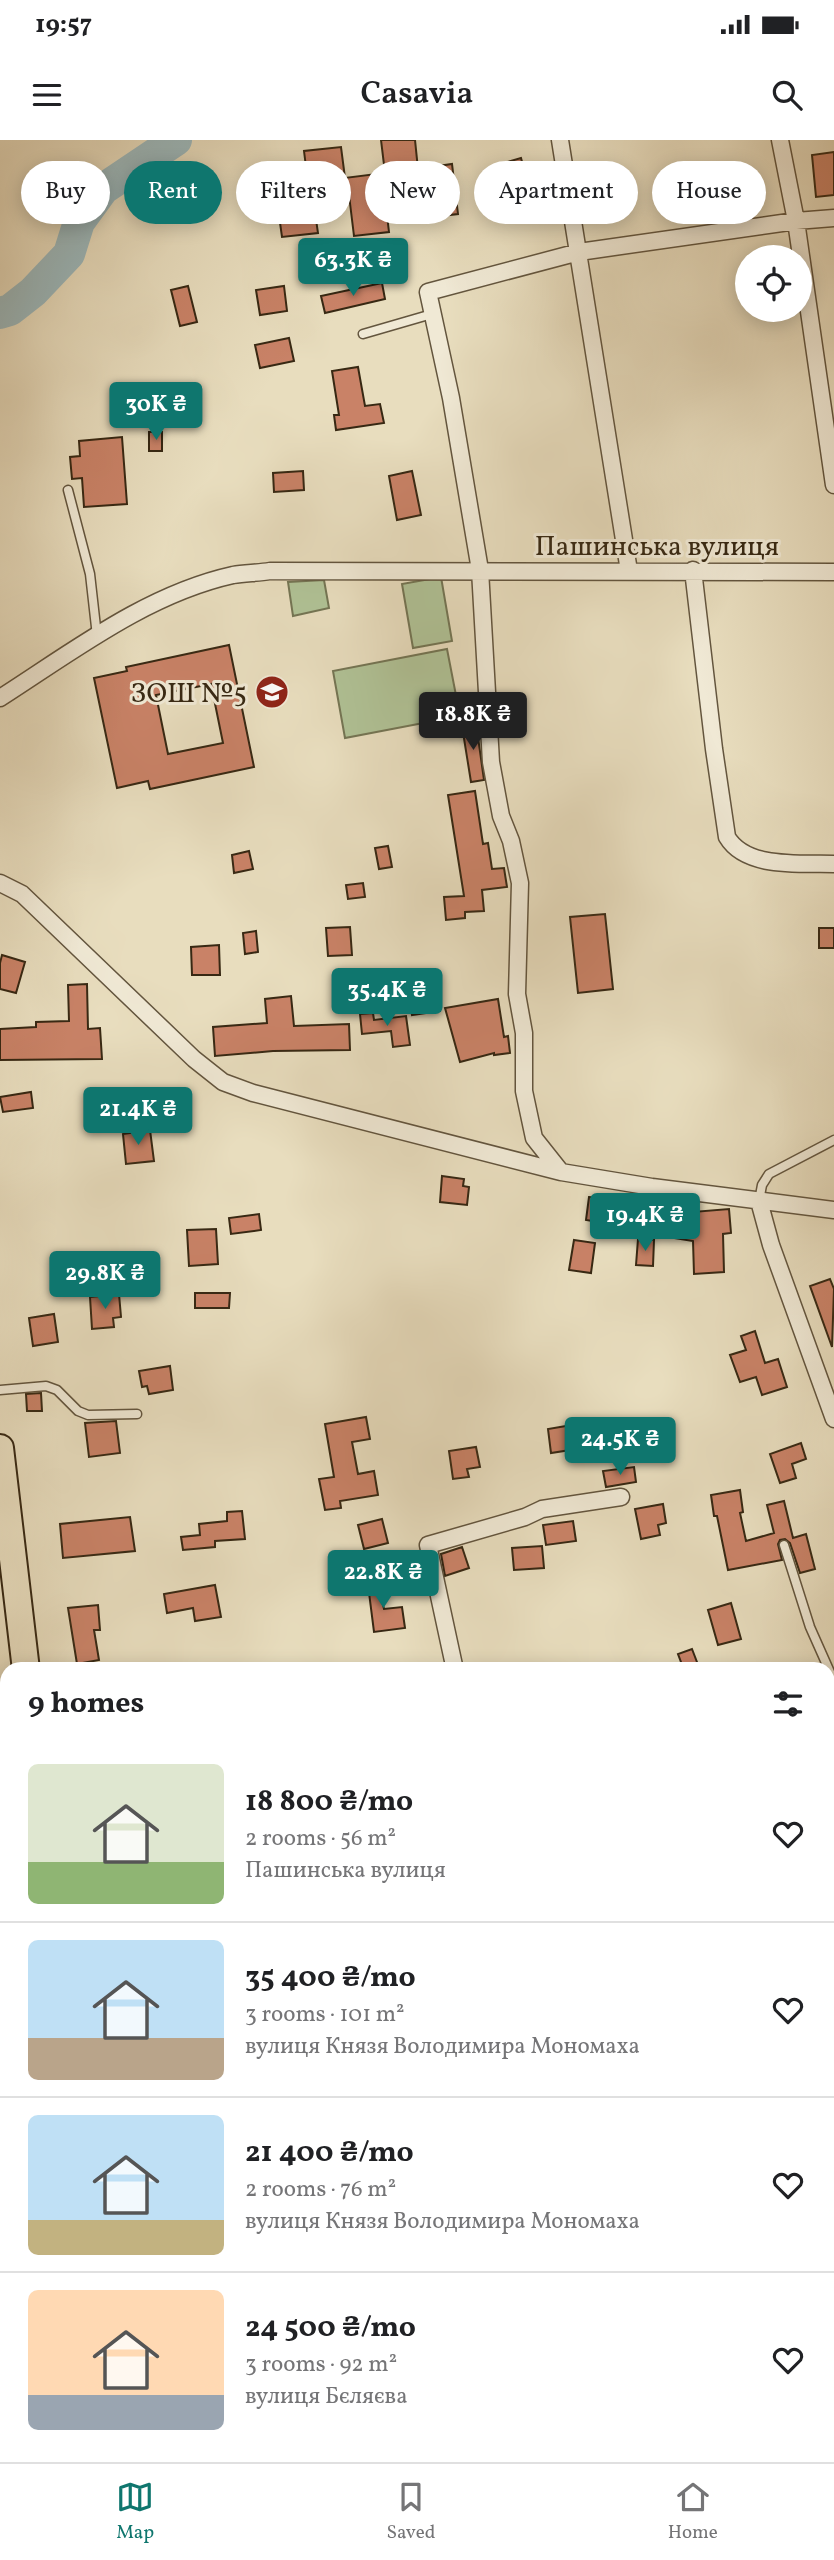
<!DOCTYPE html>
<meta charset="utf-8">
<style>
body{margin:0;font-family:Vollkorn,serif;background:#f2f2f2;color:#202124;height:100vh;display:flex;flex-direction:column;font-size:26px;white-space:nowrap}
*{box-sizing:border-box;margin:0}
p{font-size:23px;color:#757577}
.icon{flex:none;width:38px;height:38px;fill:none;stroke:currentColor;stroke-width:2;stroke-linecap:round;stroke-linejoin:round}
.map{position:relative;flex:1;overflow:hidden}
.sheet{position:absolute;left:0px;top:1522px;width:835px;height:800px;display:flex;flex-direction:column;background:#fff;border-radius:21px 21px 0 0;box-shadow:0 4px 18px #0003}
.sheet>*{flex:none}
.hud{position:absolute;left:21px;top:21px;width:793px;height:63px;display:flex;gap:14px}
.fabs{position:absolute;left:735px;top:105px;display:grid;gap:14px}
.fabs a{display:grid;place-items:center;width:77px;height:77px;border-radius:50%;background:#fff;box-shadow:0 4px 18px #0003;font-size:35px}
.price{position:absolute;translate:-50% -60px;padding:0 16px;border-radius:7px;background:#0f766e;color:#fff;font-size:23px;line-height:46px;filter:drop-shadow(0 2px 4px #0008)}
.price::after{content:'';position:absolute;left:50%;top:42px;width:21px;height:16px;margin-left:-10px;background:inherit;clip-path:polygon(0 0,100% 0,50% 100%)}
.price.current{background:#222;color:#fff}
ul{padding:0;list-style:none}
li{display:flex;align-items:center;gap:21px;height:175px;padding:0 28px}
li+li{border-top:2px solid #e0e0e0}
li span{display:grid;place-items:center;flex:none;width:196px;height:140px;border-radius:10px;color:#555}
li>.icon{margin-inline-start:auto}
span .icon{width:84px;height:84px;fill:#fffc;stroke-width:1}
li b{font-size:30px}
h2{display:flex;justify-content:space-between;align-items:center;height:84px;padding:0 28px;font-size:30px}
.chip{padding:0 24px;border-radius:32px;background:#fff;box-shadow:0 4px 18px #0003;font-size:24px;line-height:63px}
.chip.current{background:#0f766e;color:#fff}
.status{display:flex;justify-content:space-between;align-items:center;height:49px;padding:0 35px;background:#fff;direction:ltr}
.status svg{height:19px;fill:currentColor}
header{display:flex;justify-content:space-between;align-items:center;height:91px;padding:0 28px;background:#fff;font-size:32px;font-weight:600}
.tab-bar{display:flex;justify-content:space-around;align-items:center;height:98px;border-top:2px solid #e0e0e0;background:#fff;font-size:19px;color:#757577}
.tab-bar a{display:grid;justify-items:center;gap:4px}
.tab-bar .current{color:#0f766e}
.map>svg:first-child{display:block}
.green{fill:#b0c296;stroke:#747554;stroke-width:2}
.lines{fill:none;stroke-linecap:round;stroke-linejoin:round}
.river{stroke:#9cb9bd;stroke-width:32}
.building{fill:#c98267;stroke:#372813;stroke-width:2;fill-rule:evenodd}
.service-casing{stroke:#63553e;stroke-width:11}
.minor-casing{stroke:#63553e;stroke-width:19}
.trunk-casing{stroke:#372813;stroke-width:30}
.service{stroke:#f0e9d5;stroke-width:8}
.minor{stroke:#f0e9d5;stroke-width:16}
.trunk{stroke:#e8ddbe;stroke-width:26}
.labels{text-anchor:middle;stroke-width:6;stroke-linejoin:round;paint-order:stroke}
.street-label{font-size:28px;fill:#372813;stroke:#f0e9d5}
.poi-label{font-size:28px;fill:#372813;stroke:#f0e9d5;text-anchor:end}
</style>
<div class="status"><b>19:57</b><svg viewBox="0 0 49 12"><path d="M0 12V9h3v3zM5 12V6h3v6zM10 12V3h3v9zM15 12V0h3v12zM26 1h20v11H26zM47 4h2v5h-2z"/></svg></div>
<header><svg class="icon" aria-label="menu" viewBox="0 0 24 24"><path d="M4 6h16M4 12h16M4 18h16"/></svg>Casavia<svg class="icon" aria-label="search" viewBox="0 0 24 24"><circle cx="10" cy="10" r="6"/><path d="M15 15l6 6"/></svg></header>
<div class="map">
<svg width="834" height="2322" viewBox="0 0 834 2322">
<rect width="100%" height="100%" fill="#e8ddbe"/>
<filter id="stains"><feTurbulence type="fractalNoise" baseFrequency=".00286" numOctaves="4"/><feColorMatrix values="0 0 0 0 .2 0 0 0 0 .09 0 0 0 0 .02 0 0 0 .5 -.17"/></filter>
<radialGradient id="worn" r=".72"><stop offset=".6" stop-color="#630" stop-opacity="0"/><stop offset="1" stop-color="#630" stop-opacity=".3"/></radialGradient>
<path class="green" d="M441,437L452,501L413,508L402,444Z
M324,440L329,468L293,476L288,442Z
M447,509L460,576L345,598L333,531Z
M7,1917V2315H89L35,2322H0V1919Z"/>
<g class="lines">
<path class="river" d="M0,173L10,170L33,152L69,114L79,82L103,49L176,0"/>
</g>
<path class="building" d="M381,0H415L418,29L452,24L458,74L424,78L420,45L384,50L389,92L354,96L349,55L313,59L318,93L282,97L275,47L308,43L304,11L341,7L345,38L385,33Z
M834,12V55L816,57L812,15Z
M521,18L527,40L502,46L497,25Z
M382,143L385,159L325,173L321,156Z
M188,146L197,182L180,186L171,150Z
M284,146L287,171L260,175L256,150Z
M289,198L294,221L260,228L255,205Z
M358,227L365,266L380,264L384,283L336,290L334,275H339L332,231Z
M149,292H162V311H149Z
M122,297L127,364L84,367L82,338L72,339L70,317L80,316L79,301Z
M303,331L304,350L274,352L273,333Z
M412,331L421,375L397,380L389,336Z
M229,505L254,627L150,649L148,641L117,648L94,538L127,531L126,527ZM211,544L223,603L168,614L156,555Z
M476,583L484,640L471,642L462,586Z
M475,651L483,704L488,703L492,729L504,728L507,747L482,750L484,771L465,772V778L446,780L444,757L464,756L448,655Z
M388,706L392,727L379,729L375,708Z
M249,711L253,729L234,733L232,715Z
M363,743L365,757L348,759L346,745Z
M605,774L613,849L578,853L570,777Z
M350,787L352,815L328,816L326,788Z
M819,788H834V808H819Z
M256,791L258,812L245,814L243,793Z
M219,805L220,835H192L191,807Z
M2,815L25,822L16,853L0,849V823Z
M87,844L88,889L100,888L102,919L0,920V889L36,887V882L69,881L68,845Z
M438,854L440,871L412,875L409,858Z
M291,856L294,886L349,884L350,910L273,911L215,916L213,887L267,883L265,859Z
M498,859L504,897L508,896L510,913L494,915V913L460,922L445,868Z
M373,873L374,880L406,876L410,905L393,907L391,891L362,894L360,874Z
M31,952L33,968L3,972L0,957Z
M174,953L177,969L146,973L144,958Z
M150,990L154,1021L126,1024L123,994Z
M442,1036L464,1039L463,1046L469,1047L467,1065L440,1062Z
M589,1057L621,1061L617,1085L586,1080Z
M660,1065L681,1068V1073L729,1069L731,1093L723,1094L724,1132L694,1134L693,1101L655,1095Z
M259,1074L261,1090L231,1094L229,1078Z
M216,1089L218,1124L189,1126L187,1090Z
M638,1099L654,1100L653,1126L636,1125Z
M574,1100L595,1103L591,1133L569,1130Z
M830,1139L834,1149L832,1207L810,1146Z
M195,1153H230L229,1168H195Z
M119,1154L121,1177L113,1178L114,1187L92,1189L90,1157Z
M54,1174L58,1202L33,1206L29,1178Z
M755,1191L765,1223L778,1219L787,1247L762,1255L756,1237L740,1242L730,1215L746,1210L741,1196Z
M170,1226L173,1250L149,1254L147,1246L142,1247L139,1231Z
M41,1253L42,1271H27L26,1254Z
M366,1277L370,1299L352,1302L358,1334L374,1331L378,1355L340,1361L341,1368L325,1370L319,1339L334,1337L325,1284Z
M116,1281L120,1313L89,1317L85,1283Z
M578,1284L579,1292L626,1285L628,1301L551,1313L548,1289Z
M801,1303L806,1319L792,1324L796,1338L780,1343L770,1314Z
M476,1307L480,1327L467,1329L469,1337L453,1339L449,1311Z
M634,1327L636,1342L606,1347L603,1331Z
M740,1350L743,1372L740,1373L746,1401L774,1393L767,1365L784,1361L793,1398L806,1394L815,1429L800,1433L790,1403L785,1399L780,1400L778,1404L782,1420L728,1430L717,1376H714L711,1355Z
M663,1364L666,1383L658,1385L660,1395L641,1399L635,1369Z
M242,1371L245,1399L215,1401V1407L183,1410L181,1397L200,1395L199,1384L227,1381V1372Z
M130,1377L135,1411L63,1418L60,1384Z
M382,1379L388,1403L364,1409L358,1385Z
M573,1381L576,1401L546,1405L543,1385Z
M542,1406L544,1428L514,1430L512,1408Z
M462,1407L469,1428L445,1436L441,1414Z
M376,1436L384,1469L402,1467L405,1488L374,1492L367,1437Z
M215,1445L221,1477L195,1481L193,1468L167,1473L164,1454Z
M731,1463L741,1499L718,1505L708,1470Z
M98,1465L100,1490H94L99,1520L77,1524L68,1468Z
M692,1509L700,1530H684L678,1514Z"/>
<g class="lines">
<defs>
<path id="service" d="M363,194L432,174
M68,350L90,434L97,496
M759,1061L762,1045L769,1034L834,1000
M0,1250L46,1246L57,1250L78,1271L88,1275L137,1274
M784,1405L810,1487L834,1541"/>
<path id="minor" d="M560,0L629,431
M780,0L796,81L834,345
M693,430L714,609L727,697C746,729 800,723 834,724
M0,558C72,512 147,454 233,435C245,433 258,433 270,431L834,432
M0,743L22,754L194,919L223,942L253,953L561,1032L652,1047L834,1070
M561,1032L534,998L524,951V893L517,854L520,743L511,701L501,676L491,622L480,430L451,258L428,152L579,112L796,81L834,78
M759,1061L771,1105L834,1279
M455,1530L428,1405L525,1377L542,1369L621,1357
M828,1544L834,1541
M828,1676L834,1674
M0,1774L7,1773
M828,1907L834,1904
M828,2149L834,2144
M548,2322L559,2315"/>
<path id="trunk" d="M0,1308L26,1530
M258,2315L260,2322"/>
</defs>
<use href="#service" class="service-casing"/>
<use href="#minor" class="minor-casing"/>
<use href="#trunk" class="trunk-casing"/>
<use href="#service" class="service"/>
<use href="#minor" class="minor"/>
<use href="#trunk" class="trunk"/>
</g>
<defs>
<symbol id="school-disc" viewBox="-11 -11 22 22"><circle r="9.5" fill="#8f2418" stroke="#f0e9d5"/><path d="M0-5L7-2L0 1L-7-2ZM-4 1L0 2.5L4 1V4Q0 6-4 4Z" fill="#fff"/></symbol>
</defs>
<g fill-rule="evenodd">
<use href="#school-disc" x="253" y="533" width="38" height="38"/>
</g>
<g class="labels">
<g class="street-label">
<text x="657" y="415">Пашинська вулиця</text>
</g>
<g class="poi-label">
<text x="247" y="562">ЗОШ №5</text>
</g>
</g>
<rect width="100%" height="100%" filter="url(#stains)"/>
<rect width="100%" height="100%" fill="url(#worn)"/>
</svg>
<div class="fabs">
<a><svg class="icon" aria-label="locate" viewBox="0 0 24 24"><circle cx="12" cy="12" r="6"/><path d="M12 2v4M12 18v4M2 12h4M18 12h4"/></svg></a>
</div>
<b class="price" style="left:353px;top:158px">63.3K ₴</b>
<b class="price" style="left:156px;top:302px">30K ₴</b>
<b class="price current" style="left:473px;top:612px">18.8K ₴</b>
<b class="price" style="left:387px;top:888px">35.4K ₴</b>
<b class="price" style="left:138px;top:1007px">21.4K ₴</b>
<b class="price" style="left:645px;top:1113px">19.4K ₴</b>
<b class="price" style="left:105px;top:1171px">29.8K ₴</b>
<b class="price" style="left:620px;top:1337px">24.5K ₴</b>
<b class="price" style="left:383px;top:1470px">22.8K ₴</b>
<div class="hud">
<a class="chip">Buy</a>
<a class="chip current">Rent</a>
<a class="chip">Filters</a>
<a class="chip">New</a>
<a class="chip">Apartment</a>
<a class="chip">House</a>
</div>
<section class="sheet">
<h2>9 homes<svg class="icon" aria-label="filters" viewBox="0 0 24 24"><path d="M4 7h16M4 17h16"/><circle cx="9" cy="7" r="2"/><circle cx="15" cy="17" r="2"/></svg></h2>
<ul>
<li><span style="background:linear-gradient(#dfe7d0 70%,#8fb573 0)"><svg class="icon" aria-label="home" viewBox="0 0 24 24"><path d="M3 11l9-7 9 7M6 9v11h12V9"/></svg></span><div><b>18 800 ₴/mo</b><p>2 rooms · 56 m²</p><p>Пашинська вулиця</p></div><svg class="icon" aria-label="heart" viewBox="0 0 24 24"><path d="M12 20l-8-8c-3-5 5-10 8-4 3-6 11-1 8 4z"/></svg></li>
<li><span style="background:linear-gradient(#bfe0f5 70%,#b9a48a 0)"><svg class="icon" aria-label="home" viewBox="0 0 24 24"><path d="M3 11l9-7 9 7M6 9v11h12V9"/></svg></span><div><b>35 400 ₴/mo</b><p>3 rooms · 101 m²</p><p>вулиця Князя Володимира Мономаха</p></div><svg class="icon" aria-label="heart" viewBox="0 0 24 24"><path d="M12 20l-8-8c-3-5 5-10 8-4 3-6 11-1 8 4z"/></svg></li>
<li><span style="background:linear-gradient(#bfe0f5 75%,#c2b280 0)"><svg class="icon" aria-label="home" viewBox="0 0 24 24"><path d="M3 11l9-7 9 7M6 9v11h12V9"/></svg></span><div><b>21 400 ₴/mo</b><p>2 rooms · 76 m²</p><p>вулиця Князя Володимира Мономаха</p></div><svg class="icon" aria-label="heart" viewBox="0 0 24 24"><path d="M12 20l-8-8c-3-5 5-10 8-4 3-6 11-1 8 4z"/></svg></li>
<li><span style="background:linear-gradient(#ffd9b3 75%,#9aa5b1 0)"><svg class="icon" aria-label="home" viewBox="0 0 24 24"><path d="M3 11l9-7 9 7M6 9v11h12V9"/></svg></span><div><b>24 500 ₴/mo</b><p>3 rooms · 92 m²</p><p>вулиця Бєляєва</p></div><svg class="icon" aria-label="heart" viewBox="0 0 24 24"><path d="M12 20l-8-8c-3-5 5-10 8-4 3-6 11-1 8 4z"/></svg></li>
</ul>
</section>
</div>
<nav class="tab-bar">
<a class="current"><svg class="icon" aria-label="map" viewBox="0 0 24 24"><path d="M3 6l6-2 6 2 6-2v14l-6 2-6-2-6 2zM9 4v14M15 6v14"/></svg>Map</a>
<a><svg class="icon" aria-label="saved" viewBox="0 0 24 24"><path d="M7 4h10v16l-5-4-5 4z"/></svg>Saved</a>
<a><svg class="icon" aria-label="home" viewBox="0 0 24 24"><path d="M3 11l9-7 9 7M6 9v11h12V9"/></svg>Home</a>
</nav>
